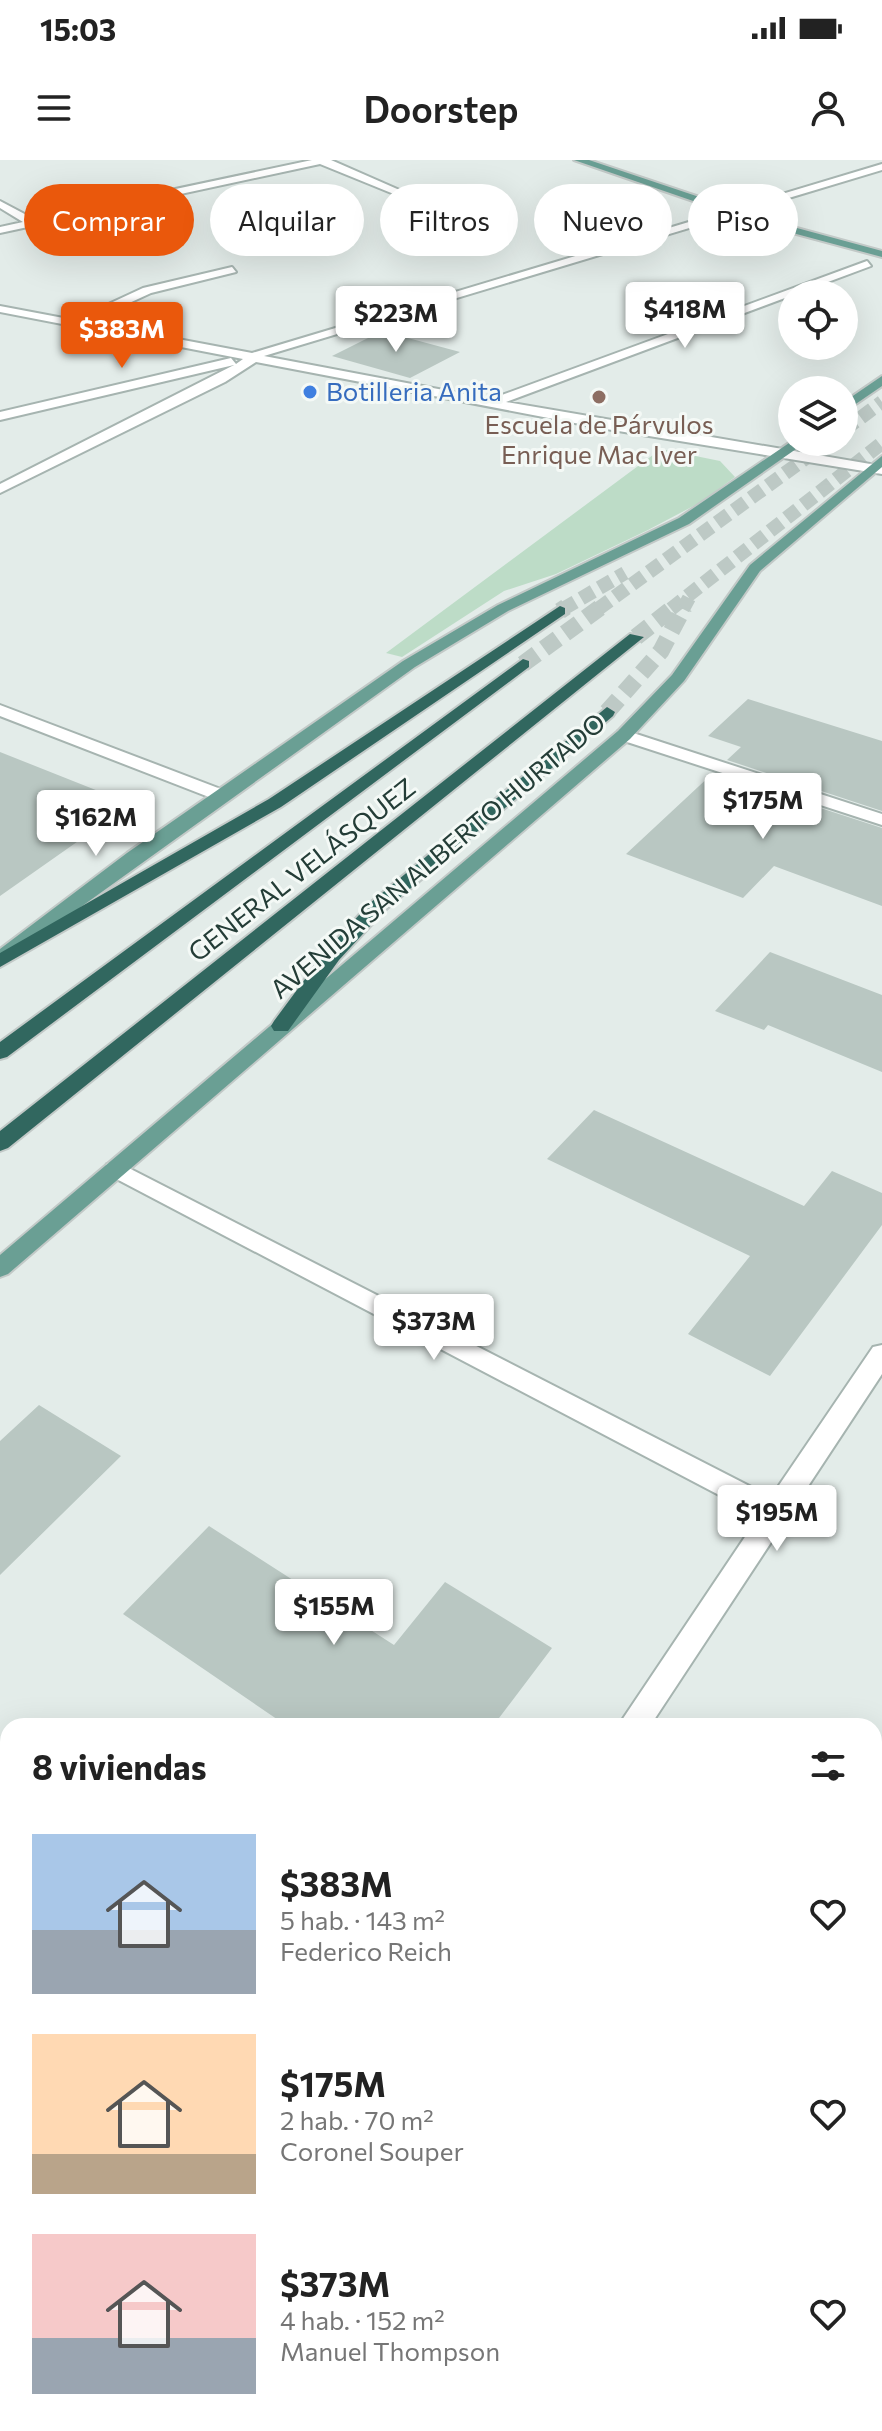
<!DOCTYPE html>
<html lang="es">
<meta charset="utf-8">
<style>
body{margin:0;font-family:Commissioner,sans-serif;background:#f6f6f6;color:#222;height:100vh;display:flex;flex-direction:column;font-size:30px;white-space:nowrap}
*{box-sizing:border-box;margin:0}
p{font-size:26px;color:#767676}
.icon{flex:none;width:44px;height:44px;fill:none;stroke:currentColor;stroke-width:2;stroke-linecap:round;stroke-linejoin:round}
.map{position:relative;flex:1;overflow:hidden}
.details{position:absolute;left:0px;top:1558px;width:882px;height:714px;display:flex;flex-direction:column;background:#fff;border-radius:24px 24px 0 0;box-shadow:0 8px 32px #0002}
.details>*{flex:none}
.hud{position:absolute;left:24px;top:24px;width:834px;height:72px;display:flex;gap:16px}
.buttons{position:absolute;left:778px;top:120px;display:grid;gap:16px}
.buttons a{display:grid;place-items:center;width:80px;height:80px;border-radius:50%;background:#fff;box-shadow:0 8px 32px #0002;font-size:40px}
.price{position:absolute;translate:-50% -68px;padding:0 18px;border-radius:8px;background:#fff;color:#222;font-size:26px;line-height:52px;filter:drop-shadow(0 2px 4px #0008)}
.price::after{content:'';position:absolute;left:50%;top:48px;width:24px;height:18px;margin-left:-12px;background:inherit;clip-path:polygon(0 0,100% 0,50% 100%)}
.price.selected{background:#ea580c;color:#fff}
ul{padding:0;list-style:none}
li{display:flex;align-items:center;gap:24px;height:200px;padding:0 32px}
li span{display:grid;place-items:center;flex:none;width:224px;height:160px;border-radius:0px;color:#555}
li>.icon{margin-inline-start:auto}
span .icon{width:96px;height:96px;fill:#fffc;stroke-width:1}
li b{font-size:34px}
h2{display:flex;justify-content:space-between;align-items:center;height:96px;padding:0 32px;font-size:34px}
.chip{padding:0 28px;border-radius:36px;background:#fff;box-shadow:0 8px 32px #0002;font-size:28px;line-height:72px}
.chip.selected{background:#ea580c;color:#fff}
.status{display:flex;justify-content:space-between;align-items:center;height:56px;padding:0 40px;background:#fff;direction:ltr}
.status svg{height:22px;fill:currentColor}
header{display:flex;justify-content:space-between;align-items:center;height:104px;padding:0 32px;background:#fff;font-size:36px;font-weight:600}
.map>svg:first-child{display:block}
.built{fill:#d1dcd8}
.green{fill:#bddcc7}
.building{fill:#b9c7c2}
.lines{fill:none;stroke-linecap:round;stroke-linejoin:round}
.highway-tunnel-far1{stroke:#bdc9c5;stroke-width:14;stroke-dasharray:14 7;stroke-linecap:butt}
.highway-tunnel{stroke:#bdc9c5;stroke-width:17;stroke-dasharray:17 9;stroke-linecap:butt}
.minor-casing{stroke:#a6b4b0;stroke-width:4}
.major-casing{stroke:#c2c9c7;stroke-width:4}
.highway-casing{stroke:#c2c9c7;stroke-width:4}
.minor{fill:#fff;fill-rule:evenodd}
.major{fill:#6a9f94;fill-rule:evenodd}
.highway{fill:#31675f;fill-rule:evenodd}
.shop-dot{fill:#3f7fe0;stroke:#f4f9f6;stroke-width:3}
.education-dot{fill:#8d6e63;stroke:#f4f9f6;stroke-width:3}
.labels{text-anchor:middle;stroke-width:6;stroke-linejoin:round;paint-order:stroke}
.far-shop-label{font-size:26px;fill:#366cbe;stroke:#f4f9f6;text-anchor:start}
.far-education-label{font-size:26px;fill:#785e54;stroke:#f4f9f6}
.far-street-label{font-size:26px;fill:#243d37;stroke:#f4f9f6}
</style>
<div class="status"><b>15:03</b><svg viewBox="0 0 49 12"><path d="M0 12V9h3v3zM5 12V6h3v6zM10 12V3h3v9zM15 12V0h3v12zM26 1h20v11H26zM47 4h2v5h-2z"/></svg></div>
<header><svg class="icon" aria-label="menu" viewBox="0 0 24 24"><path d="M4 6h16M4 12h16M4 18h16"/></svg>Doorstep<svg class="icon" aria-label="person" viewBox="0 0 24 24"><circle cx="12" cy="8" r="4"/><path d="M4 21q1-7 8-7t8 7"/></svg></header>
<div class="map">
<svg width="882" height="2271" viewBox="0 0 882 2271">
<rect width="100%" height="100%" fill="#e3ece9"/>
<path class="built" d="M0,2122L8,2130V2264H151L158,2271H0Z"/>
<path class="green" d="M661,289L720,301L735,317L701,342L648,370L556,414L504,431L402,497L386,493Z"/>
<path class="building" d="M382,171L460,192L410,218L332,196Z
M748,539L882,581V651L727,600L741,587L708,576Z
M0,592L131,644L0,736Z
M713,613L882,668V746L774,706L743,738L626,694Z
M770,792L882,835V912L768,865L764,870L715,851Z
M594,950L804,1046L832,1011L882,1033V1065L770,1216L688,1174L750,1096L547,999Z
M39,1245L121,1296L0,1415V1281Z
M209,1366L394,1485L445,1422L552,1488L493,1566H287L123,1454Z"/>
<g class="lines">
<path class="highway-tunnel-far1" d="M844,270L882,242
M563,449L625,413
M598,449L828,282
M671,449L882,283
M683,449L689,438"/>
<path class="highway-tunnel" d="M560,451L566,447
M636,477L674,447
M523,504L601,447
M607,552L661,491L684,447"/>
<defs>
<path id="minor" d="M312,0H331L420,39L411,41L320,4L0,73V67L23,62L0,48V41L34,59Z
M882,4V10L264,196L491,239L867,101L871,106L506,242L882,306V314L606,269L256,202L225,222L0,333V324L234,205L0,260V252L231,198L236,204L243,199L0,152V146L74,160L143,128L232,107L236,112L151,133L88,162L252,193Z
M0,545L226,631L229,635L226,639H214L0,556Z
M624,570L882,654V665L618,579V571Z
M115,1001L771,1337L873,1187L882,1185V1214L650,1566H618L759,1356L107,1014L104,1009L107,1004Z
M874,2094L882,2097V2136L874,2133Z
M128,2264H168L165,2271H125Z
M215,2264H258L261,2271H218Z"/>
<path id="major" d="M574,0H589L771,61L882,91V97L763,65Z
M882,216V226L844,252V242Z
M792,281L806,282L689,364L508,451L415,507L0,805V789L127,693L403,501L498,445L679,358Z
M882,296V307L760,411L684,521L630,579L8,1114L0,1117V1095L618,571L672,515L750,405Z"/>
<path id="highway" d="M560,446L565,448V454L281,647L0,807V793L269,639Z
M630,474L644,477L8,988L0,991V971Z
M523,499L529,501V507L7,897L0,899V882Z
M607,547L615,552L613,556L384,751L339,800L288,871H274L271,866L274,861L325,792L370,743Z"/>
</defs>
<use href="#minor" class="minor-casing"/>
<use href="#major" class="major-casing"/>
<use href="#highway" class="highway-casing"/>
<use href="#minor" class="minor"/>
<use href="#major" class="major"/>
<use href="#highway" class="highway"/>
</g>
<circle class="shop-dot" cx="310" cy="232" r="8"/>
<circle class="education-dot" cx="599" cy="237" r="8"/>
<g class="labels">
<g class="far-shop-label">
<text x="326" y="241">Botilleria Anita</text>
</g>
<g class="far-education-label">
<text x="599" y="274">Escuela de Párvulos<tspan x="599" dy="30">Enrique Mac Iver</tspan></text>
</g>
<g class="far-street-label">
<text transform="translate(438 696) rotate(-40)" y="9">AVENIDA SAN ALBERTO HURTADO</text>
<text transform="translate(302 710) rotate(-38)" y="9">GENERAL VELÁSQUEZ</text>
</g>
</g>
</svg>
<div class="buttons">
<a><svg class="icon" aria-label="locate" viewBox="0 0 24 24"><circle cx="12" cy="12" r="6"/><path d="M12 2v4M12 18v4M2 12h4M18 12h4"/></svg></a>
<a><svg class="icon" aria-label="layers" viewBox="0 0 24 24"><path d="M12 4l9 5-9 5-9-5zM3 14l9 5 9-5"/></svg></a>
</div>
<b class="price" style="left:685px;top:190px">$418M</b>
<b class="price" style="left:396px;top:194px">$223M</b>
<b class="price selected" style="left:122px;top:210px">$383M</b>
<b class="price" style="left:763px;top:681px">$175M</b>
<b class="price" style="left:96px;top:698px">$162M</b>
<b class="price" style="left:434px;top:1202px">$373M</b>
<b class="price" style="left:777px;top:1393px">$195M</b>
<b class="price" style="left:334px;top:1487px">$155M</b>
<div class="hud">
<a class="chip selected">Comprar</a>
<a class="chip">Alquilar</a>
<a class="chip">Filtros</a>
<a class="chip">Nuevo</a>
<a class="chip">Piso</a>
</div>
<section class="details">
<h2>8 viviendas<svg class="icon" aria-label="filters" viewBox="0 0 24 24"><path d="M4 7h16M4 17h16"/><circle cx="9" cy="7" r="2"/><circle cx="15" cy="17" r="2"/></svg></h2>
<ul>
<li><span style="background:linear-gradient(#a9c7e8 60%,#9aa5b1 0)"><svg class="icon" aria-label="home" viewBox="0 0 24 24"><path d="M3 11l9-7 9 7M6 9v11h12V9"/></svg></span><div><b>$383M</b><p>5 hab. · 143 m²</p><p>Federico Reich</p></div><svg class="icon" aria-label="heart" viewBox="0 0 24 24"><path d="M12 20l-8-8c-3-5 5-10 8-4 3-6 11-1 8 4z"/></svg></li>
<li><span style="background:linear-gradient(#ffd9b3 75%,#b9a48a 0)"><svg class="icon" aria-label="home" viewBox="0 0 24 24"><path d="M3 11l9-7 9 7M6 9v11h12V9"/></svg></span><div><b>$175M</b><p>2 hab. · 70 m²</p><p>Coronel Souper</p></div><svg class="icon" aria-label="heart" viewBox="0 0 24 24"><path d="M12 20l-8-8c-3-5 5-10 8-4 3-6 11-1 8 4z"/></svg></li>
<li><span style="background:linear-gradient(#f6c9c9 65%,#9aa5b1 0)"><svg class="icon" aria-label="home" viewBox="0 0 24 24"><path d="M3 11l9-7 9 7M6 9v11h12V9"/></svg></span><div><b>$373M</b><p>4 hab. · 152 m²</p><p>Manuel Thompson</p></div><svg class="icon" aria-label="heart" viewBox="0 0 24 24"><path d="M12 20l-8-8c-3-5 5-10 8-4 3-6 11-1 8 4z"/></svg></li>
</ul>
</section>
</div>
